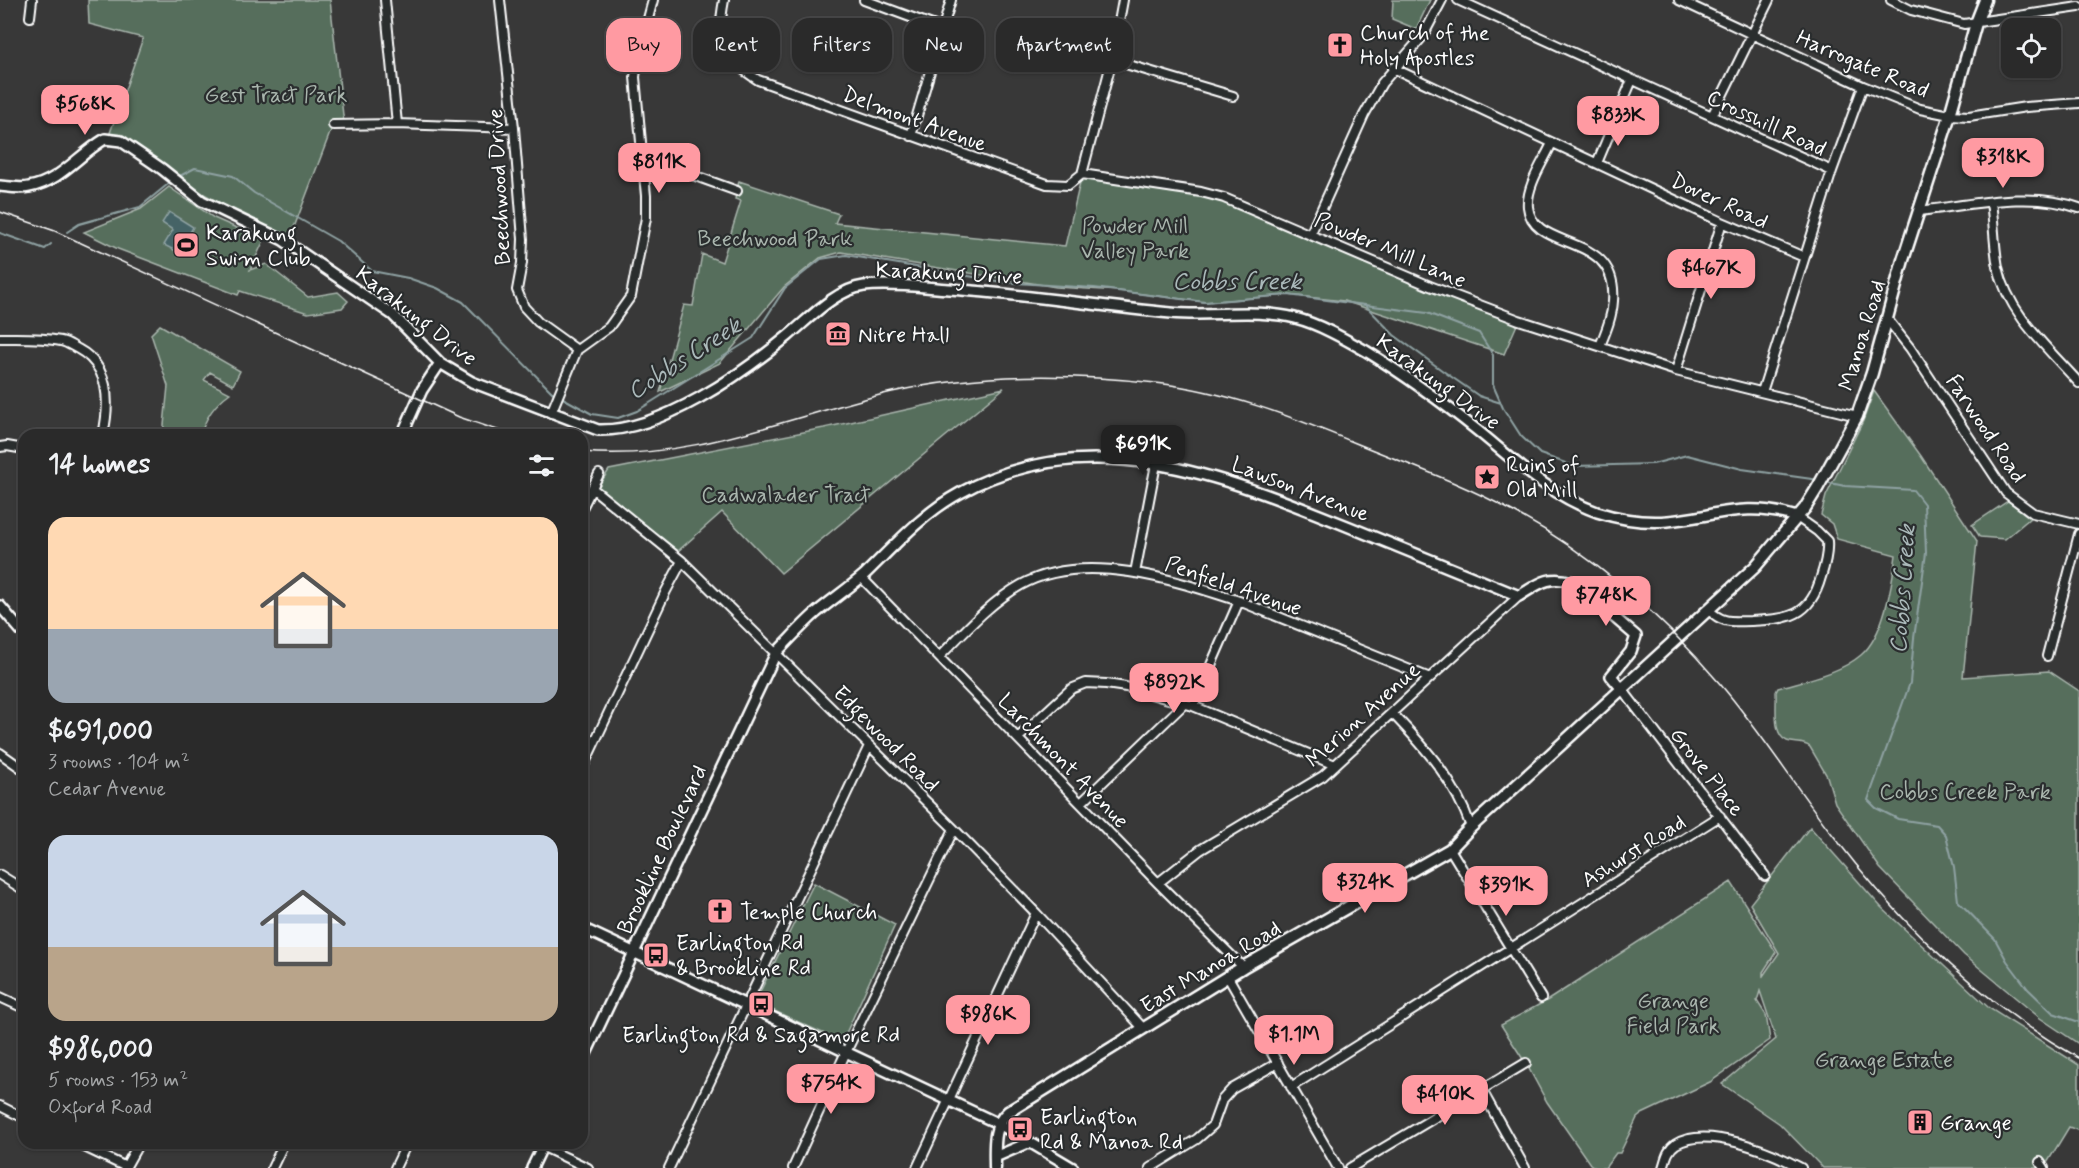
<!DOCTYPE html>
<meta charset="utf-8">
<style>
body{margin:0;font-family:Mynerve,sans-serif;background:#323232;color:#f1f3f6;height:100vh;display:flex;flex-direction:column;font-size:22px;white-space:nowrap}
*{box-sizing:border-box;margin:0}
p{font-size:20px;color:#a5a7a8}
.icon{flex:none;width:33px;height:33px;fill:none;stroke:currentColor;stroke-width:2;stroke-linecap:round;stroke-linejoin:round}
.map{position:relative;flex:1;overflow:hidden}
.details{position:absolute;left:18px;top:429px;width:570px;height:720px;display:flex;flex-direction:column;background:#2a2a2a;border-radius:18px;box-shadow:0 2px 4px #0004,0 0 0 2px #464647}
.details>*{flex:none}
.guide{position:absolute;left:606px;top:18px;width:570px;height:54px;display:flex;gap:12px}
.buttons{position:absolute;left:2001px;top:18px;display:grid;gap:12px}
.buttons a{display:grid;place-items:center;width:60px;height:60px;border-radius:12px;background:#2a2a2a;box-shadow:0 2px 4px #0004,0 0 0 2px #464647;font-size:30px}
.price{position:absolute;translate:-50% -51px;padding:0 14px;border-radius:12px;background:#ff9aa2;color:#111;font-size:20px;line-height:39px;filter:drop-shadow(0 2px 3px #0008)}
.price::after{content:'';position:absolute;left:50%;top:36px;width:18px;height:14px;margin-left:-9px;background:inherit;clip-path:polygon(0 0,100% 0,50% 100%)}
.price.selected{background:#222;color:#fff}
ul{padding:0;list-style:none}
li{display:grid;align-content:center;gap:12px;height:318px;padding:0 30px}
li span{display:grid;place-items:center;height:186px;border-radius:18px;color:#555}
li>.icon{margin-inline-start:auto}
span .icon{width:108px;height:108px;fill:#fffc;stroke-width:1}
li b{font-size:26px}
h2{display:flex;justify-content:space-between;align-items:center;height:72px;padding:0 30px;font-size:26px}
.chip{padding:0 21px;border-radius:18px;background:#2a2a2a;box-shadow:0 2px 4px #0004,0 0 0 2px #464647;font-size:21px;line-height:54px}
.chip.selected{background:#ff9aa2;color:#111}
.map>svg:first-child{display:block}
.green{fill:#566e5c;stroke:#aab6ae;stroke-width:1.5}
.water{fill:#456466;stroke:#8fa2a3;stroke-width:1.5}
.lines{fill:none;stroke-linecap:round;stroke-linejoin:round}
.stream{stroke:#8fa2a3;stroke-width:2}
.minor-casing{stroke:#fff;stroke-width:12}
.tertiary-casing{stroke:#fff;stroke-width:14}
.secondary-casing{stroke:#fff;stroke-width:15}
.minor{stroke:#2a2d2e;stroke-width:8}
.tertiary{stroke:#2a2d2e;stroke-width:9}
.secondary{stroke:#2a2d2e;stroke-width:10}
.tram{stroke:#fff;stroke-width:1.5}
.labels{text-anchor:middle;stroke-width:4.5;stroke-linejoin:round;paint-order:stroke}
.poi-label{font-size:22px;fill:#fff;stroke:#2a2d2e;text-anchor:start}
.street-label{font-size:22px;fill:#fff;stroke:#2a2d2e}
.park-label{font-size:22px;fill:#aab6ae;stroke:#2a2d2e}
.water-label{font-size:24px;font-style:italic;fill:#abb9ba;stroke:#2a2d2e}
</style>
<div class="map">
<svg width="2079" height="1168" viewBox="0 0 2079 1168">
<rect width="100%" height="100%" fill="#383838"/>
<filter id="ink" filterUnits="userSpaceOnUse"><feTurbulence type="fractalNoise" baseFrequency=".0167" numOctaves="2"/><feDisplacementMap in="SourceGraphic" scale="12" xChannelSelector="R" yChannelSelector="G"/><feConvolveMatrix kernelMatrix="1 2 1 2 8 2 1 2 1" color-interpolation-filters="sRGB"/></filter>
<g filter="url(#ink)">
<path class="green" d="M88,0H330L344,124L333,125L290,238L229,208L170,175L173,172L110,133L143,38L89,24Z
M1393,0H1430L1416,29L1392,19Z
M1082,174L1201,192L1519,320L1504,354L1344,301L1288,295L1205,302L1119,291L1056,287L841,252L820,258L784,287L720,363L660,392L684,305L693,306L702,254L722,262L741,201L735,199L739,181L839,214L835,223L1065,246Z
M169,187L214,218L264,240L250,270L266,264L308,297L338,292L348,301L342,308L308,313L240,291L238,295L118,249L84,232L141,209Z
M160,325L240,371L233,385L210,372L204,380L230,393C216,403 205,418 201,435H163L168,386L151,334Z
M1004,388L781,573L722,512L678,551L597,488L609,470L824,428Z
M1874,391L1921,456L1977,541L1963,677L2049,671L2079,691V1044L2040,1018L1964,955L1880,868L1835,803L1827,776L1810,747C1803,741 1795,744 1787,741C1772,735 1777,706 1776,692L1778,688C1805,680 1839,674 1861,655C1884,636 1892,584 1896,555L1837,539L1832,524L1821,515L1826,496L1863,421Z
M2008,501L2030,518L2005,539L1980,537L1972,525Z
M1810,827L1881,907L1989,1008L2079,1065V1131L2069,1127L2044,1168H1823L1780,1124L1722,1084L1776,1039L1760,991L1757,1001L1766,1015L1770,1040L1710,1082L1642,1114L1637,1118L1620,1153H1616L1605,1168H1596L1590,1164L1547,1102L1528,1067L1501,1025L1548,1000L1731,882L1776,952L1763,972V976L1779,953L1750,904Z
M814,883L895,925L842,1042L755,1002Z"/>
<path class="water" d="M169,212L193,227L187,238L189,248L182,254L164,245L173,230L162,223Z"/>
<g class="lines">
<path class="stream" d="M178,177L195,168L233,176L254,193L338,241L372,271L408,278L437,288L463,302L552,392L592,414L618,418L637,411L753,338L785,288L821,259L846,255L1003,282L1094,288L1205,302L1288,295L1427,313L1479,333L1493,355V385L1503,408L1521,436L1540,454L1574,466L1653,464L1687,455L1742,469L1819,480
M67,232L79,224L140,207L173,180
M0,233L45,249L51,244
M1366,306L1394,335L1443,371L1479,396L1501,403
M1825,482L1845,486L1913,490L1924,504L1926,553L1914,638L1910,683L1868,800L1876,808L1898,819L1937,825L1946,835L1954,867L1958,901L1995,939L2007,961L2028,989L2053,1013L2079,1022"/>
<defs>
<path id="minor" d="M385,0L397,124
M500,0L514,128L523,239L522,263L517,290L524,307L538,322L577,350
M724,0C716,43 721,56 758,80L1047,184L1068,185L1082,174
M864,0L943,29
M1458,0L1832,171
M1679,0L1863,86L1920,109L1950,115L1969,116L2026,107L2079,103
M1891,0L1911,10L1964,24L2079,7
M30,17L32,0
M1112,60L1233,96
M1393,68L1722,222L1804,257
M1712,116L1769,0
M333,125L397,124L514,128
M911,136L951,0
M1552,143C1544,161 1526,186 1528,207C1533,253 1619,230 1613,301C1612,317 1606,331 1600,346
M643,157L737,191
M1597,163L1632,80
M1082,174L1201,192L1224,198L1430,286L1519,320L1676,371L1857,416
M1082,174L1112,60L1123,0
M1991,202C1994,223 1994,246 1998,267C2008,314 2049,349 2079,383
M1920,211C1970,205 2030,190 2079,208
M1310,235L1364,115L1382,83L1423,36L1442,0
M1888,320L1910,348L2006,493L2033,513L2079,524
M0,338C20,338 41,337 61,341C67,342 72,346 78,349C110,366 110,403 103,435
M577,350L609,327L631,296L646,218V196L635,77L638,56L653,0
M1676,371L1722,222
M1762,392L1832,171L1863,86
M551,413L577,350
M0,447L7,446L24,449
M592,488L682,561L954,829L1036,913L1143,1028
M582,508L599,474
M1135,573L1156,464
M861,577L1158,883L1243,967
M1709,610C1723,624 1732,621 1751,621C1789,619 1810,617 1821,577C1825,565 1828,553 1827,541L1817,531L1797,517
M2047,656L2079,534
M939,657C964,632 989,603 1021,585C1084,550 1175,580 1239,601L1430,678
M1622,689L1765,876
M1193,706L1239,601
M1392,713C1426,748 1455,781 1471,827
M1018,738L1071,689L1086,683L1106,684L1126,687L1193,706L1335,765
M0,753L24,770
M582,769L666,591L682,561
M1081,803L1184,704
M1450,849L1541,998
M0,875L24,890
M1158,883L1200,850L1323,776L1519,596
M1228,977L1338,1168
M0,997L24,1008
M1291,1087L1720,816
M1481,1089L1525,1168
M0,1106L24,1118
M76,1143L126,1167
M535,1143L588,1168
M2040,1162L2044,1168
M125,1168L139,1143
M272,1168L284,1143
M395,1168L407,1143
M669,1168L869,746
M793,1168L846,1052L954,829
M917,1168L1036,913
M1150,1168L1197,1139L1213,1125L1222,1100L1232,1089L1278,1063
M1350,1168L1526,1063
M1663,1168C1666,1159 1667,1150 1676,1144C1707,1125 1772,1152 1801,1168"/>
<path id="tertiary" d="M0,186C9,187 20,189 29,187C61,181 78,155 105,139L121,141L162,169L202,201L283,240L393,315L440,363L472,382L598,430C660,432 742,374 788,336C810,318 835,290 864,286C892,283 921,287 949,289C1023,294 1097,306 1171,313C1211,317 1255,308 1295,318C1319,324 1345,339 1366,351C1405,375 1442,402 1478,431C1515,461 1550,495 1597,512C1619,519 1644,523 1668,521C1717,516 1746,501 1797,517
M402,435L422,390L440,363
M0,606L24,634
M582,928L999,1124L1073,1168
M582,1062L776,653C789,640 803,624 817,612C833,599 849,588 864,575C894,546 923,513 960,493C1088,422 1223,476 1347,526C1404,549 1462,573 1519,596C1540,583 1548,575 1573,582L1636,636L1631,651L1611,676L1622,689
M995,1157L1030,1142
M532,1168L544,1143"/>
<path id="secondary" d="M995,1168C995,1148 992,1126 1008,1112L1243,967L1450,849L1471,827L1755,567L1805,508L1818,487L1857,416L1872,373L1903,260L1950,115L1976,23L1985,0"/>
</defs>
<use href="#minor" class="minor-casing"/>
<use href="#tertiary" class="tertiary-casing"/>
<use href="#secondary" class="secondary-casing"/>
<use href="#minor" class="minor"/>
<use href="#tertiary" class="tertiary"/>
<use href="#secondary" class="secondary"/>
<path class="tram" d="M0,212L55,231L459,417L512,435
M582,452C690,462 790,416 892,392C979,372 1068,373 1156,383C1226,391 1293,417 1358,444C1410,465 1463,484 1512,511C1592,554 1662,616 1721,685C1761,732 1794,785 1832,834C1899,922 1982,1004 2079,1058"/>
</g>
</g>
<defs>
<symbol id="church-square" viewBox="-11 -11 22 22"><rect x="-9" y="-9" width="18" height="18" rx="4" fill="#ff9aa2" stroke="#2a2d2e"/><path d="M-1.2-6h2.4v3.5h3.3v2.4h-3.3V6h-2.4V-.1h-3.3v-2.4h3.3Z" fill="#111"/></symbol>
<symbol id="stadium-square" viewBox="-11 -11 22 22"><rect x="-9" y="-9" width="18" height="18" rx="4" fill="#ff9aa2" stroke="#2a2d2e"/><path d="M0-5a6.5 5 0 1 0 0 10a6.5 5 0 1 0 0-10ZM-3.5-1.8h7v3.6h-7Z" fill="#111"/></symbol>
<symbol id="museum-square" viewBox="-11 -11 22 22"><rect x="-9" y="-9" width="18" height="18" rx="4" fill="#ff9aa2" stroke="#2a2d2e"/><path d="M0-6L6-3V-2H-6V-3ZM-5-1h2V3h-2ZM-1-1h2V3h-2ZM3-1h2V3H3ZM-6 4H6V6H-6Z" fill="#111"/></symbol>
<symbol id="sight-square" viewBox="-11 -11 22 22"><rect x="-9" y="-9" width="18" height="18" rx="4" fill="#ff9aa2" stroke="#2a2d2e"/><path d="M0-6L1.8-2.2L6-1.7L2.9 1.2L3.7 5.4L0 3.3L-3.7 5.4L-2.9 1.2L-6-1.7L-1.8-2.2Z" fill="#111"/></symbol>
<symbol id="bus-square" viewBox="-11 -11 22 22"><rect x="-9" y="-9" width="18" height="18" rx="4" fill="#ff9aa2" stroke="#2a2d2e"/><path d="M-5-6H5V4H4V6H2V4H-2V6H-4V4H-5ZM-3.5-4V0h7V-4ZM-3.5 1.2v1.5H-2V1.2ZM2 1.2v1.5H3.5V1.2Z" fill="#111"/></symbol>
<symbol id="building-square" viewBox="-11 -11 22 22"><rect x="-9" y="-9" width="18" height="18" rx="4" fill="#ff9aa2" stroke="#2a2d2e"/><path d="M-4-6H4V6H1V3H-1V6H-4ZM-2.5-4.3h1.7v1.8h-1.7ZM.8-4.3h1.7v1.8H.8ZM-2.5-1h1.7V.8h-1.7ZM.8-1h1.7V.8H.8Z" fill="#111"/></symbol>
</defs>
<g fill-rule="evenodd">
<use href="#church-square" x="1325" y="30" width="30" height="30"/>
<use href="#stadium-square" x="171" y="230" width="30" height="30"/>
<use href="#museum-square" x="823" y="319" width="30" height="30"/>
<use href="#sight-square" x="1472" y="462" width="30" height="30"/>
<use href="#church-square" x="705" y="896" width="30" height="30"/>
<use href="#bus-square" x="641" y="940" width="30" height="30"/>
<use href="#bus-square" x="746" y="989" width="30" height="30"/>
<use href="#building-square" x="1905" y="1107" width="30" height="30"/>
<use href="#bus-square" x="1005" y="1114" width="30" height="30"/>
</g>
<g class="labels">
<g class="poi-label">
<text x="1360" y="40">Church of the<tspan x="1360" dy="25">Holy Apostles</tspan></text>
<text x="206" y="240">Karakung<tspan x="206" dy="25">Swim Club</tspan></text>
<text x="858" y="342">Nitre Hall</text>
<text x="1506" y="472">Ruins of<tspan x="1506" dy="25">Old Mill</tspan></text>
<text x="740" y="919">Temple Church</text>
<text x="676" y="950">Earlington Rd<tspan x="676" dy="25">&amp; Brookline Rd</tspan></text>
<text x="761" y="1042" text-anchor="middle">Earlington Rd &amp; Sagamore Rd</text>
<text x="1040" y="1124">Earlington<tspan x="1040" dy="25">Rd &amp; Manoa Rd</tspan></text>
<text x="1940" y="1130">Grange</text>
</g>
<g class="street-label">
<text transform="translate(1863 63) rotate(23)" y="8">Harrogate Road</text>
<text transform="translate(915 118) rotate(20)" y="8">Delmont Avenue</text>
<text transform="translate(1767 122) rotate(25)" y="8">Crosshill Road</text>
<text transform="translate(498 187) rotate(-93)" y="8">Beechwood Drive</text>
<text transform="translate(1720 200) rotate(25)" y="8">Dover Road</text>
<text transform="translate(1391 249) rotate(23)" y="8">Powder Mill Lane</text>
<text transform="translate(949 272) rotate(3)" y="8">Karakung Drive</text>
<text transform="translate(417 315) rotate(38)" y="8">Karakung Drive</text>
<text transform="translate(1861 335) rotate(-73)" y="8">Manoa Road</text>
<text transform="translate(1439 381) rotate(36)" y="8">Karakung Drive</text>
<text transform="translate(1987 428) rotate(56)" y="8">Farwood Road</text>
<text transform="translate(1301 488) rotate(21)" y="8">Lawson Avenue</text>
<text transform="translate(1234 585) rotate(19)" y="8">Penfield Avenue</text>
<text transform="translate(1362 714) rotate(-42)" y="8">Merion Avenue</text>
<text transform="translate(887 738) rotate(45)" y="8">Edgewood Road</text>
<text transform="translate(1064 760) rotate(46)" y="8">Larchmont Avenue</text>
<text transform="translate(1708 771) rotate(52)" y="8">Grove Place</text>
<text transform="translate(661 849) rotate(-65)" y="8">Brookline Boulevard</text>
<text transform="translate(1633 850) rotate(-32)" y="8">Ashurst Road</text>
<text transform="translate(1210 966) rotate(-31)" y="8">East Manoa Road</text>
</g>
<g class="park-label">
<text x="276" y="102">Gest Tract Park</text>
<text x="1135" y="233">Powder Mill<tspan x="1135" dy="25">Valley Park</tspan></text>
<text x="775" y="246">Beechwood Park</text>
<text x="786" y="502">Cadwalader Tract</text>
<text x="1965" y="799">Cobbs Creek Park</text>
<text x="1673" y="1008">Grange<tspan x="1673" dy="25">Field Park</tspan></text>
<text x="1884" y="1067">Grange Estate</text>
</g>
<g class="water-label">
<text x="1237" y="289">Cobbs Creek</text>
<text transform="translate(684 358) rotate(-33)" y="8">Cobbs Creek</text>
<text transform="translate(1902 589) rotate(-86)" y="8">Cobbs Creek</text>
</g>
</g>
</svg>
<div class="buttons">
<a><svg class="icon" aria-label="locate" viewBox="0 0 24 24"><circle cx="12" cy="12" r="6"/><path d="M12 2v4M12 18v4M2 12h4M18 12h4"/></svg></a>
</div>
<b class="price" style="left:85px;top:136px">$568K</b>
<b class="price" style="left:1618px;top:147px">$833K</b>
<b class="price" style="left:2003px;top:189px">$318K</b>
<b class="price" style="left:659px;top:194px">$811K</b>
<b class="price" style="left:1711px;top:300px">$467K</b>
<b class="price selected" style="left:1143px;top:476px">$691K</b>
<b class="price" style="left:1606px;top:627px">$748K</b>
<b class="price" style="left:1174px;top:714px">$892K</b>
<b class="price" style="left:1365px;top:914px">$324K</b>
<b class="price" style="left:1506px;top:917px">$391K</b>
<b class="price" style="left:988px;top:1046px">$986K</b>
<b class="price" style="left:1294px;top:1066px">$1.1M</b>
<b class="price" style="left:831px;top:1115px">$754K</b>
<b class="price" style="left:1445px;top:1126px">$410K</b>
<div class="guide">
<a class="chip selected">Buy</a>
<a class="chip">Rent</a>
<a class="chip">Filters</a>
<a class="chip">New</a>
<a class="chip">Apartment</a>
</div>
<section class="details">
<h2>14 homes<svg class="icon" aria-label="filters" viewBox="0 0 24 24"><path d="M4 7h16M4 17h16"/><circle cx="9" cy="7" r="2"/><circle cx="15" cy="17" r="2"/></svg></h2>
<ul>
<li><span style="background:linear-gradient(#ffd9b3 60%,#9aa5b1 0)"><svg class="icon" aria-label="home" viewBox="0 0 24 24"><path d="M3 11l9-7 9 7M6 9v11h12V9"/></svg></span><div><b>$691,000</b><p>3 rooms · 104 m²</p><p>Cedar Avenue</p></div></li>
<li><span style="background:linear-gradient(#c9d6e8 60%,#b9a48a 0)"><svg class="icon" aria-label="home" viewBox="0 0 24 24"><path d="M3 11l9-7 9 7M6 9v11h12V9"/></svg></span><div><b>$986,000</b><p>5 rooms · 153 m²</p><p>Oxford Road</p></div></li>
</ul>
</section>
</div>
